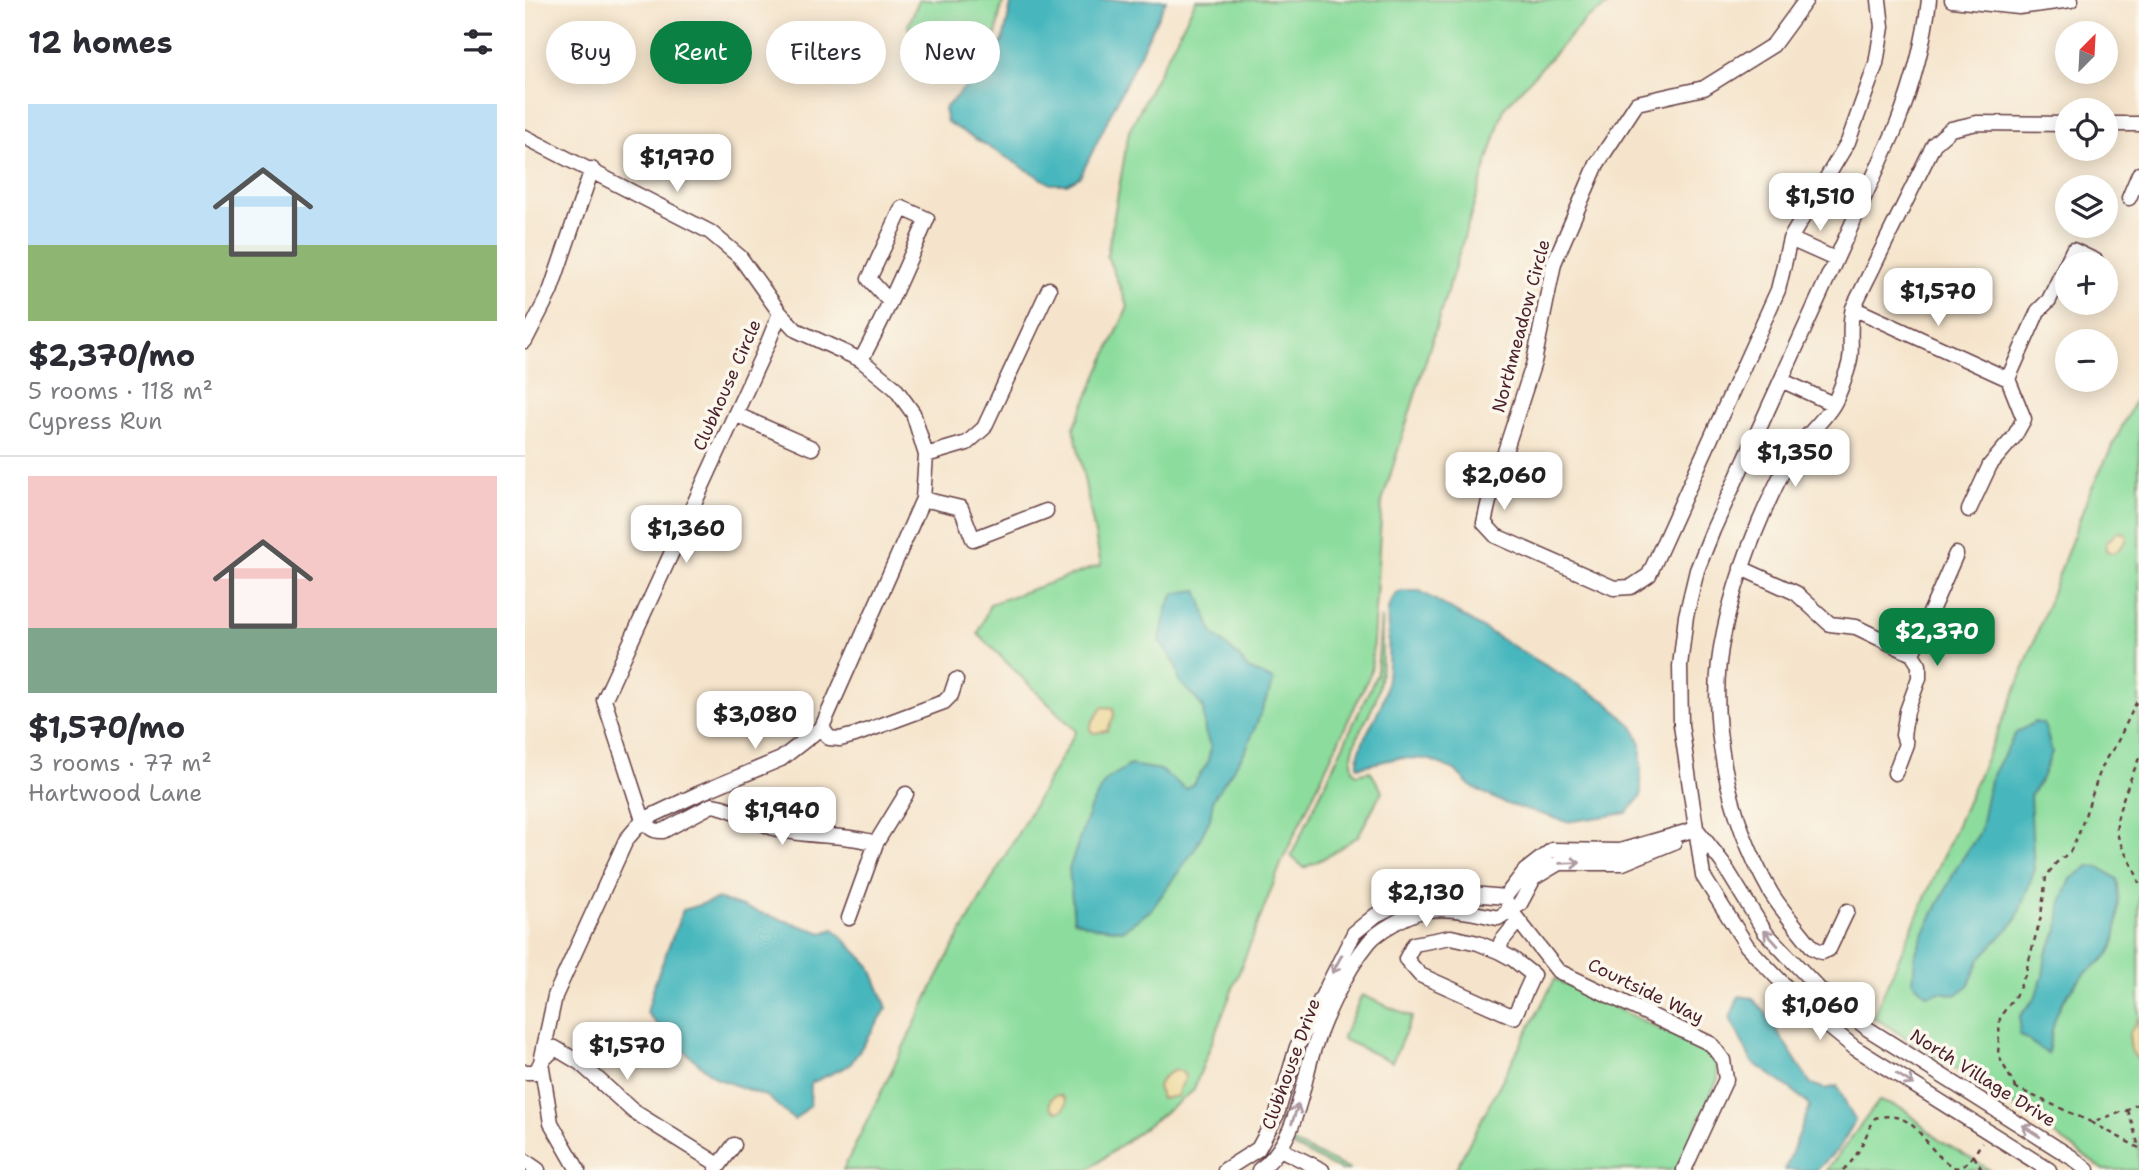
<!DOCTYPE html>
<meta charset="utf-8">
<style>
body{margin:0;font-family:"Shantell Sans",sans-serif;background:#f7f7f7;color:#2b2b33;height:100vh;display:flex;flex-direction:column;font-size:26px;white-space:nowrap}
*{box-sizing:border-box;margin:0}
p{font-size:23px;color:#7c7c81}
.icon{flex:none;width:38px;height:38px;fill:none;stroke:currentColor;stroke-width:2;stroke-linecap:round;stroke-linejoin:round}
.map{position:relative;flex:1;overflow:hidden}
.details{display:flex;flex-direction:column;background:#fff;width:525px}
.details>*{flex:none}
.banner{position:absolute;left:21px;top:21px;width:665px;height:63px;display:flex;gap:14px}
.needle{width:46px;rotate:24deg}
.tools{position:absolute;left:1530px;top:21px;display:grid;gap:14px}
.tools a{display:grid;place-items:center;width:63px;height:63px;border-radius:50%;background:#fff;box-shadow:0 4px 18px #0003;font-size:35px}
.price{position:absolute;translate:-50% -60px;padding:0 16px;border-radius:14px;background:#fff;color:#222;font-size:23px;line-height:46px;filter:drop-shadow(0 2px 4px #0008)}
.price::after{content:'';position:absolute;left:50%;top:42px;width:21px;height:16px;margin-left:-10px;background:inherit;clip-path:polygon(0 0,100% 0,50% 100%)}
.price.current{background:#0b8043;color:#fff}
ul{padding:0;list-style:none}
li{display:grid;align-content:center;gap:14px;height:371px;padding:0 28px}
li+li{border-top:2px solid #e1e1e2}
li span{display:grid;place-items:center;height:217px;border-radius:0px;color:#555}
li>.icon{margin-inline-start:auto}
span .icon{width:126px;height:126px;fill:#fffc;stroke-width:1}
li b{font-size:30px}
h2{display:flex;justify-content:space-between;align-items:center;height:84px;padding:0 28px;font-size:30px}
.tag{padding:0 24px;border-radius:32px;background:#fff;box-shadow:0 4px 18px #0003;font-size:24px;line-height:63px}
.tag.current{background:#0b8043;color:#fff}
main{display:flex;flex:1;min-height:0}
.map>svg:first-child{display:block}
.green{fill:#8cdd9d;stroke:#6b7e64;stroke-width:2}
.sand{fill:#eeda9e;stroke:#9c7c64;stroke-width:2}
.water{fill:#47b7bd;stroke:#486b74;stroke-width:2}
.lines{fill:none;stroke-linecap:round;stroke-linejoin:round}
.minor-casing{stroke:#643d43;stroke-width:17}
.path{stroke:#643d43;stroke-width:2.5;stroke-dasharray:5 5;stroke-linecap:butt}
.minor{stroke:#fff;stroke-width:14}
.oneway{stroke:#ae9aa0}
.labels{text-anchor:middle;stroke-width:7;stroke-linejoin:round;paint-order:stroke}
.street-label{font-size:18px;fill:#4a1f2b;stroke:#fbf7ec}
</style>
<main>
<section class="details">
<h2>12 homes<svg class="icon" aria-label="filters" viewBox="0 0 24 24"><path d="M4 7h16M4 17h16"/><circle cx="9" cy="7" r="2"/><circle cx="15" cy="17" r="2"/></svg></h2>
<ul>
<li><span style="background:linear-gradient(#bfe0f5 65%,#8fb573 0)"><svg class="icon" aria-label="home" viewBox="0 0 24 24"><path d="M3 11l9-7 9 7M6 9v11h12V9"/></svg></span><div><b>$2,370/mo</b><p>5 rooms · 118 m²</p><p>Cypress Run</p></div></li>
<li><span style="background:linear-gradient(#f6c9c9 70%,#7fa58c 0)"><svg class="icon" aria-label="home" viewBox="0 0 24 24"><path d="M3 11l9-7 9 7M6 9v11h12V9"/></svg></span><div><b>$1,570/mo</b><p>3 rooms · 77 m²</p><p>Hartwood Lane</p></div></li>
</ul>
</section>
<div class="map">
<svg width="1614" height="1170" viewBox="0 0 1614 1170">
<rect width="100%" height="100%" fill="#fbf7ec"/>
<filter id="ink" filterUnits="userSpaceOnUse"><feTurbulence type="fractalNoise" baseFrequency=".0143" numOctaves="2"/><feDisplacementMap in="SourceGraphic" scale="14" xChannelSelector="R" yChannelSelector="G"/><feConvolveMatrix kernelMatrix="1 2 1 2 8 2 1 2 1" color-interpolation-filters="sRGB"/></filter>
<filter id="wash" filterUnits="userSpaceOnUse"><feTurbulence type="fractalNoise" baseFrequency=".00686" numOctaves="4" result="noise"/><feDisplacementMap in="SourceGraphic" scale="28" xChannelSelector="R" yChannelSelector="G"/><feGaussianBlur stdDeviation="1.57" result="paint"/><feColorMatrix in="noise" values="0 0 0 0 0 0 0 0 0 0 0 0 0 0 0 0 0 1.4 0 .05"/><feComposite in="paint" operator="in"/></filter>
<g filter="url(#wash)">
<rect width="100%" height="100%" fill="#f5e4cb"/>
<path class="green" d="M394,0H480L476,7L470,40L444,74L397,59L383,26Z
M671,0H1091L1061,19L979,108L857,502L846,672L758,859L668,1091L563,1170H318L421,960L551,731L453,634L465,604L576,565L549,427L603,307L582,256L604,131Z
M1614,392V1170H1579L1484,1102L1348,1017L1490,692L1564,494Z
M856,617C857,643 859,669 852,695C846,720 819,745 829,772L832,774L845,771L857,791L833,836L805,855L779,868L766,856L852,674Z
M1030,979L1181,1051L1191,1064L1193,1079L1151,1170H930Z
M837,995L887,1017L867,1062L817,1039Z
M1354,1101L1379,1109L1414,1140L1465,1170H1302Z
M766,1142L826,1170H815L765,1145Z"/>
<path class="sand" d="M1592,532L1600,533L1602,540L1590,553L1581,551V543Z
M578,707L588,708L589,716L582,731L568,733L565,730L567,722Z
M1614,1018V1057H1610L1606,1050L1604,1034Z
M651,1070L656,1071L661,1078L654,1089L653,1096L636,1099L633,1086C636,1077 642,1073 651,1070Z
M525 1103a8 8 0 1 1 16 0a8 8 0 1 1-16 0Z"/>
<path class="water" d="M487,0H641L555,177L542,184H526L422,122L419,109L445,82L478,41Z
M672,590L688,634L714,657L723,669L749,680L721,750L688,799L685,819L670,849L626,910L598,930L570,927L549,920L544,869L566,806L581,780L605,765L635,770L661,789L669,783L682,764L686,748L680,732L678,707L655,682L650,663L634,641C640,624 639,606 651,593Z
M876,591H895L1082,702L1109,728L1116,744V796L1102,813L1042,822L979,803L945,786L930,770L903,759L873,758L833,767C831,741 853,721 859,696C864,674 864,651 863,630C862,613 861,600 876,591Z
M1510,722L1519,724L1527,752L1517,778L1505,796L1509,872L1491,920L1456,957L1443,986L1431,995L1416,992L1402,995L1388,982L1390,955L1399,932L1432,867L1455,832L1465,780L1491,733Z
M1564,866L1576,868L1592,879C1595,893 1594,940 1585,952C1580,961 1568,966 1561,973C1533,1000 1528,1018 1523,1054L1494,1034L1495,1016L1510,998L1518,976L1521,954L1534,928L1536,902L1546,879Z
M193,899L298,933L309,929L345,966L362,1008L325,1065L286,1083L285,1106L269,1120L243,1097L191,1078L145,1039L122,1013L130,982L158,910Z
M1214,996L1227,998L1240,1012L1286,1084L1301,1089L1312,1086L1330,1121L1314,1148L1292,1170H1260L1285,1106L1270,1092L1227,1062L1205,1018Z"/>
</g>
<g filter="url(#ink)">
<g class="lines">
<defs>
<path id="minor" d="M1281,0L1248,45L1179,88L1112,103L1072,164L1029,263L1009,362L964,501L959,523L971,536L1089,588L1106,587L1124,575L1253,290L1265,239L1323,142L1351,64L1357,27L1354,0
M1404,0C1399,44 1388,84 1372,125L1188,530L1172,570L1161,616L1155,666L1156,725L1178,876L1222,946L1282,1009L1330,1048L1524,1170
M1427,0L1494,7L1546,0
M1580,124H1614
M0,137L185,232L215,257L255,313L271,330L336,360L370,388L388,413L401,455L398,499L297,727L256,759L175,793L118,820L101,840L30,996L16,1062L26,1123L53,1170
M1604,198L1614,174
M1265,239L1310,259
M1328,308L1483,379
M255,313L242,345L79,700L118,820C124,827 128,832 138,831L187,805C209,808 228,821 249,828C282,838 318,833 351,843L381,794
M0,341L25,292L67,169
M336,360C361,314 381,267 402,219L377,208L344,279L365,302
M1256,380L1308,404
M210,414L287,448
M401,455L442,443L459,428L524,289
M398,499L436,508L448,539L521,511
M1444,510L1465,465L1489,437L1499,419L1483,379L1513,311L1524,300L1548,250L1571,261L1570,264
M1216,568L1271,593L1305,624L1331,627L1387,654
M297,727L304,738L315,739L330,735L419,702L426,695L431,680
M1370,773L1381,744L1378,735L1382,711L1394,678V665L1387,654L1431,554
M1173,831L1197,862L1240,932L1297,992L1343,1029L1546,1157L1562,1170
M983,904L986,911L1033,971L1186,1044L1198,1060L1201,1079L1159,1170
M1322,911L1304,949L1297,952L1288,948C1274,930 1258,912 1246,893C1203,818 1180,717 1199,632C1211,574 1235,516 1262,463C1273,442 1295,426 1308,405C1314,395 1318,382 1322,371C1330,351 1322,331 1328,308L1409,144L1426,129L1452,123L1542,124
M324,918L351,843
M975,952L953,943L926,937L889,944L881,959L895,975L989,1017L1008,975L988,959L975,952L976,942L993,921
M0,1072H11L16,1062L30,1048L55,1063L108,1111L194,1165
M755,1149L797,1170
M0,1161L13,1170
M191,1170L209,1145
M700,1170L733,1149L752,1114L772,1047L829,933L851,915L887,897L936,893L980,897L1000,871L1027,850L1095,851L1171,829
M734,1170C768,1146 775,1099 785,1061C795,1025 820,971 844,942C854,930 879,917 894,912C918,905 950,913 973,918L995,904L1009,878L1034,863H1098L1149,842"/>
</defs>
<use href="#minor" class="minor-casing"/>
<path class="path" d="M1614,758C1607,777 1589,814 1592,832C1595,849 1609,864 1614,883
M1491,1088L1473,1055L1475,1017L1492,993L1500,975L1516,916L1521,877L1531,863L1545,852L1554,833L1575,772L1582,757L1591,745L1614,697
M1485,1098L1491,1088L1566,1122L1603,1110L1614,1103
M1603,1110L1614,1147
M1566,1122L1614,1148
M1449,1156L1457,1170
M1318,1170C1335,1156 1339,1137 1350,1118C1396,1107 1397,1153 1431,1168C1444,1164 1450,1154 1457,1142"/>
<use href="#minor" class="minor"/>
</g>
<defs><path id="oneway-shaft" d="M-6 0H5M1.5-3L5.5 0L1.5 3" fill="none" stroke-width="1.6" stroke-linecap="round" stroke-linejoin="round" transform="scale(1.75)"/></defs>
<g class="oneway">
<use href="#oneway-shaft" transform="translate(1045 863) rotate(-2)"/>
<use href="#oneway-shaft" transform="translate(1246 938) rotate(-132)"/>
<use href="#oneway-shaft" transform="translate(812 964) rotate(118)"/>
<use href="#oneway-shaft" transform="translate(1380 1079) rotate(32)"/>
<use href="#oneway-shaft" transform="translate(770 1114) rotate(-71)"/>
<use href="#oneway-shaft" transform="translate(1506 1131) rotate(-147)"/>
</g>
</g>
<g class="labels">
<g class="street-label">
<text transform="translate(996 326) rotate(-75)" y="6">Northmeadow Circle</text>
<text transform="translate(202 385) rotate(-66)" y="6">Clubhouse Circle</text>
<text transform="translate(1121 991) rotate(26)" y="6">Courtside Way</text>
<text transform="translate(766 1064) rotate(-70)" y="6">Clubhouse Drive</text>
<text transform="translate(1458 1078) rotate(32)" y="6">North Village Drive</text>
</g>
</g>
</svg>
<div class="tools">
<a><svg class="needle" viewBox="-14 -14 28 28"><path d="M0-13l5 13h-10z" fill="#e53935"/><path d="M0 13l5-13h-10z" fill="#7c7c81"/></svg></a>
<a><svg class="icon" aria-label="locate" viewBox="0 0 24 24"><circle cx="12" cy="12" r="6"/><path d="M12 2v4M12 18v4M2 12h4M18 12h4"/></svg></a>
<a><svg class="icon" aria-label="layers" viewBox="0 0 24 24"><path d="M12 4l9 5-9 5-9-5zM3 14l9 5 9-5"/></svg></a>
<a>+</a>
<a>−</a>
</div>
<b class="price" style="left:152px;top:194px">$1,970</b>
<b class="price" style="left:1295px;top:233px">$1,510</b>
<b class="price" style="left:1413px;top:328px">$1,570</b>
<b class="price" style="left:1270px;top:489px">$1,350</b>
<b class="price" style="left:979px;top:512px">$2,060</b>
<b class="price" style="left:161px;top:565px">$1,360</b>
<b class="price current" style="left:1412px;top:668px">$2,370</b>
<b class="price" style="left:230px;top:751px">$3,080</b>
<b class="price" style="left:257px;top:847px">$1,940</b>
<b class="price" style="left:901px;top:929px">$2,130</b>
<b class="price" style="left:1295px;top:1042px">$1,060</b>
<b class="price" style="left:102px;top:1082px">$1,570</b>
<div class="banner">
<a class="tag">Buy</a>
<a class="tag current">Rent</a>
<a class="tag">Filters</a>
<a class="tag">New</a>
</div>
</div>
</main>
